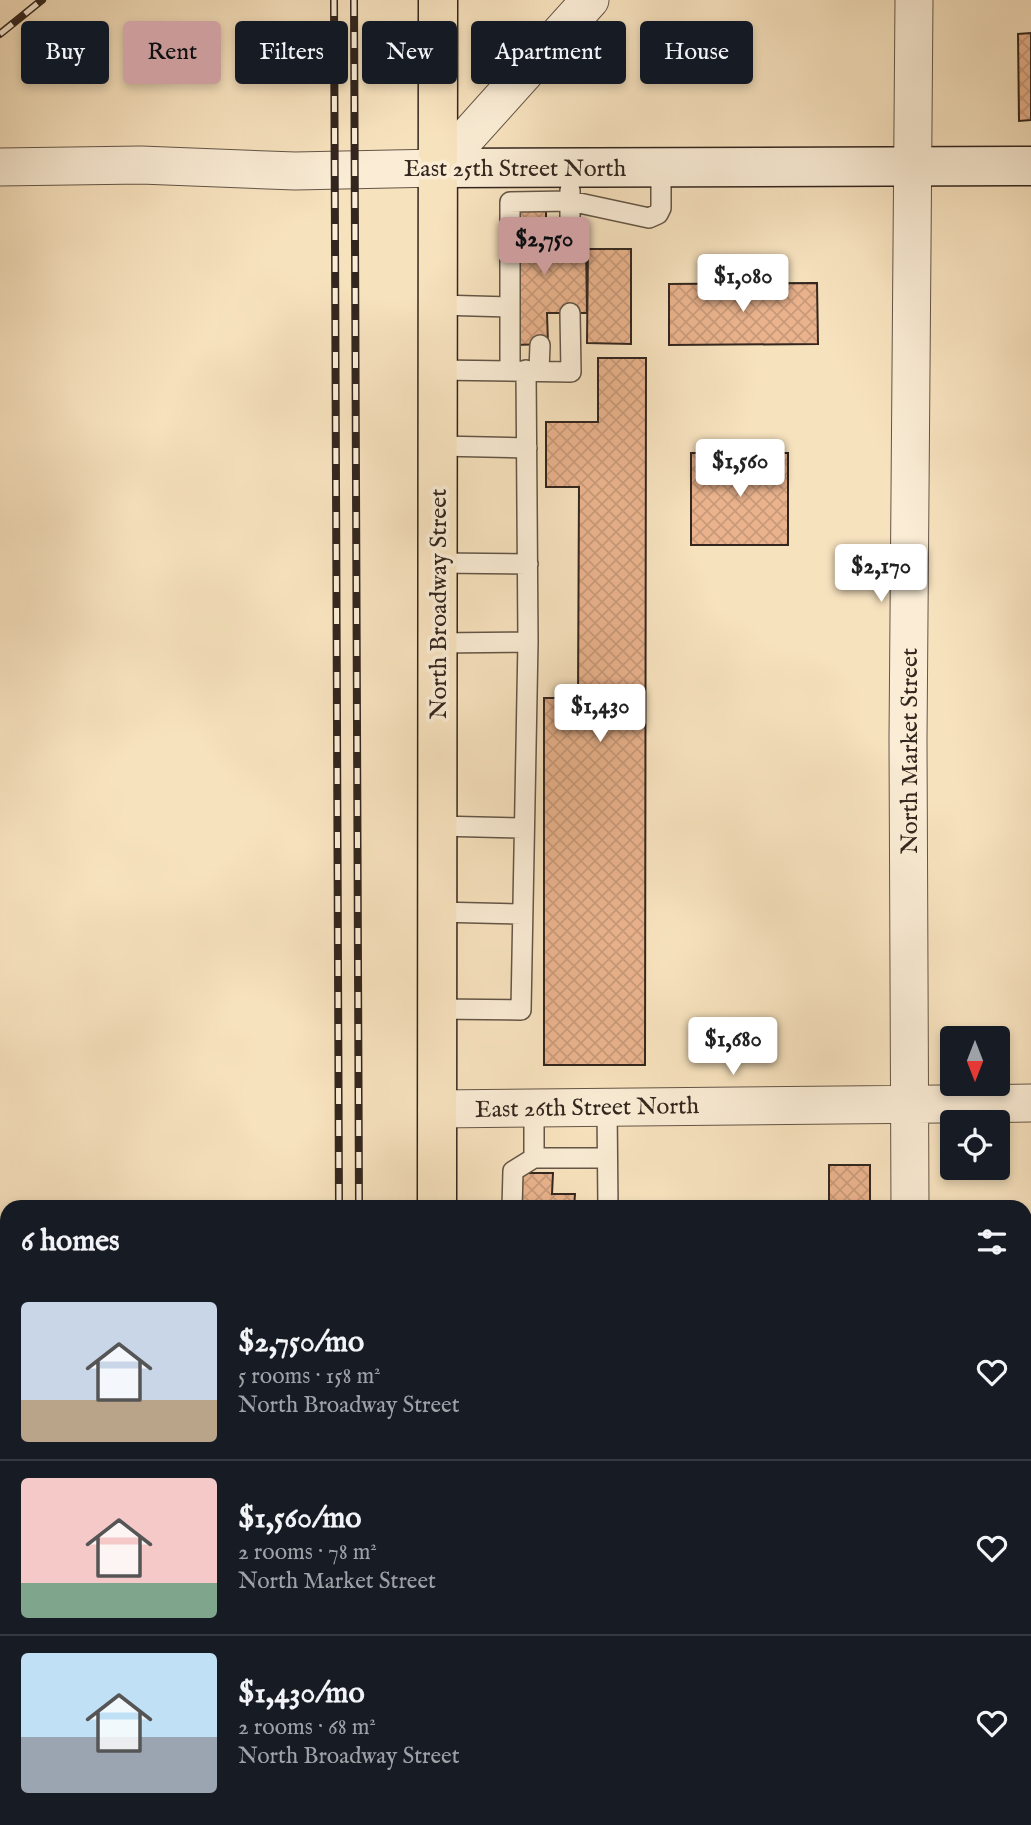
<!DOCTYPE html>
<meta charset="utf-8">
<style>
body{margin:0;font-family:"IM FELL English",serif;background:#20242c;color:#f1f3f6;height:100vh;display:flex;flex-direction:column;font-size:26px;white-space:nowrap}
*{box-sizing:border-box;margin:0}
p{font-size:23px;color:#9ea1a6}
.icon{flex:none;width:38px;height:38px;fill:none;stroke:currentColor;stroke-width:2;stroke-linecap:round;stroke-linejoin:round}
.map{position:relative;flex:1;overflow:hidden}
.panel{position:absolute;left:0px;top:1200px;width:1032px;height:625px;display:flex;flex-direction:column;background:#171b24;border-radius:21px 21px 0 0;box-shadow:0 4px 10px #0003}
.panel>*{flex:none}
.guide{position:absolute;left:21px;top:21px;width:990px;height:63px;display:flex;gap:14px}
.needle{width:46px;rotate:180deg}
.fabs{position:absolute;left:940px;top:1026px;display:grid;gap:14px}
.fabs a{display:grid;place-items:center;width:70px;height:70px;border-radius:7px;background:#171b24;box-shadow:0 4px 10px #0003;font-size:35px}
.price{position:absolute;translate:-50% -60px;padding:0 16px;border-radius:7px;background:#fff;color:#222;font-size:23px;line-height:46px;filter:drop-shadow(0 2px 4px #0008)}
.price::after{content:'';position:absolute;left:50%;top:42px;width:21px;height:16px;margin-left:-10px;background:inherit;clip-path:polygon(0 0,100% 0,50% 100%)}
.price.active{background:#c59692;color:#111}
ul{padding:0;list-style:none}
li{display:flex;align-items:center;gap:21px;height:175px;padding:0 21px}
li+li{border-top:2px solid #363941}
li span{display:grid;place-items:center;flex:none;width:196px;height:140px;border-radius:7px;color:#555}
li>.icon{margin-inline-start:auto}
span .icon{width:84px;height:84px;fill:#fffc;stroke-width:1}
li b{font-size:30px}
h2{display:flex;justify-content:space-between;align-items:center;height:84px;padding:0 21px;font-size:30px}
.tag{padding:0 24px;border-radius:7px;background:#171b24;box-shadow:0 4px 10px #0003;font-size:24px;line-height:63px}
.tag.active{background:#c59692;color:#111}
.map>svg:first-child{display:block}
.building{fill:url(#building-cross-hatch);stroke:#33261e;stroke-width:2}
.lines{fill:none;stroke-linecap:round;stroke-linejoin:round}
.service-casing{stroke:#645546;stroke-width:22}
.minor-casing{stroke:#645546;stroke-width:39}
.secondary-casing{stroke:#33261e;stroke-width:41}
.primary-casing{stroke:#33261e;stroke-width:41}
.service{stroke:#faecd5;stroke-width:19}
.minor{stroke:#faecd5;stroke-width:37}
.secondary{stroke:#faecd5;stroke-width:38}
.primary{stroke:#f7e2be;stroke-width:38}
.rail-casing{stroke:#33261e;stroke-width:8}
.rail{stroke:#faecd5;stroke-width:5;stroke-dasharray:16;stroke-linecap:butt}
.labels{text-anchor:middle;stroke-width:7;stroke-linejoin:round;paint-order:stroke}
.street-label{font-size:24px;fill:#33261e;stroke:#faecd5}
</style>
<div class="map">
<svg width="1031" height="1825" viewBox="0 0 1031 1825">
<defs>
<pattern id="building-cross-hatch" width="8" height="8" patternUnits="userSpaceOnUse" patternTransform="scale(1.75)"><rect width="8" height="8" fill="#eab38d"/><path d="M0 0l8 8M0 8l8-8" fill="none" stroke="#c99a79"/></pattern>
</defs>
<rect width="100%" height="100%" fill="#f7e2be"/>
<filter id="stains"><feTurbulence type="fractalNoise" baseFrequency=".00286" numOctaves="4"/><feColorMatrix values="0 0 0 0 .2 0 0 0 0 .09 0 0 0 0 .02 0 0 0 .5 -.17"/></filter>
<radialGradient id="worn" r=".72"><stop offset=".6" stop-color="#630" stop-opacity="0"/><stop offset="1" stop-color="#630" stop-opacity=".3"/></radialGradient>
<path class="building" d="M1031,33V120L1019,121L1018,34Z
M513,209H546V241L586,240L587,313H547L548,344L514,345Z
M588,249H631V344L587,343Z
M817,283L818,344L669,345V284Z
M598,358H646L645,1065H544V698H578L579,487H546V422H598Z
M691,453H788V545H691Z
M829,1165H870V1208H829Z
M522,1173H553L552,1194H575L574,1208H522Z"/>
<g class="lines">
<defs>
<path id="service" d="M570,190V241
M438,305L510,307
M438,370L571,372L570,313
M510,370V202L570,201L649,218L658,214L661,208V168
M539,370L540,345
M438,446L527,448
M438,563L528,564
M437,643L528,642L526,370
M437,826L524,828
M437,912L522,914
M437,1009L521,1010L528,642
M607,1107L608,1208
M534,1108V1158H607
M512,1208L513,1171L534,1158"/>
<path id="minor" d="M0,167L141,165L295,171L439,168L590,0
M437,1109L1031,1103
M910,1208L908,740L914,0
M1026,1470H1031
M912,1818V1825"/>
<path id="secondary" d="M439,168L1031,166"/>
<path id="primary" d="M437,1208L438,0
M439,1818V1825"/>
</defs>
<use href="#service" class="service-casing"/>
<use href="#minor" class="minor-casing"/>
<use href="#secondary" class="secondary-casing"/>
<use href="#primary" class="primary-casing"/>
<use href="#service" class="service"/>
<use href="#minor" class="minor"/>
<use href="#secondary" class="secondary"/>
<use href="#primary" class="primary"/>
<defs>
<path id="rail" d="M334,0L339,1208
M354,0L359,1208
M0,34L42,0
M340,1818V1825
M362,1818V1825"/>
</defs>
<use href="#rail" class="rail-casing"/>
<use href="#rail" class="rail"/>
</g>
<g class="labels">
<g class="street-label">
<text x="515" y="176">East 25th Street North</text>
<text transform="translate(438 604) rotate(-90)" y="8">North Broadway Street</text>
<text transform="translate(909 751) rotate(-90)" y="8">North Market Street</text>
<text transform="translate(587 1107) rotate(-1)" y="8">East 26th Street North</text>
</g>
</g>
<rect width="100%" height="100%" filter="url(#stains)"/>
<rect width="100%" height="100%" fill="url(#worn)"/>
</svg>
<div class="fabs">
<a><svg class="needle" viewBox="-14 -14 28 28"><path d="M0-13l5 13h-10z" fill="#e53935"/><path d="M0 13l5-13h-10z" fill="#9ea1a6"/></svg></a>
<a><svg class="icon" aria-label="locate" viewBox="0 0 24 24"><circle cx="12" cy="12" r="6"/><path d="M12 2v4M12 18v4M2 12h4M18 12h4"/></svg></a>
</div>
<b class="price active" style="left:544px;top:277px">$2,750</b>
<b class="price" style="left:743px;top:314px">$1,080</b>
<b class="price" style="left:740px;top:499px">$1,560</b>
<b class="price" style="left:881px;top:604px">$2,170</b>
<b class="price" style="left:600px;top:744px">$1,430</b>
<b class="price" style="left:733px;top:1077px">$1,680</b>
<div class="guide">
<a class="tag">Buy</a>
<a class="tag active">Rent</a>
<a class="tag">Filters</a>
<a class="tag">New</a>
<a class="tag">Apartment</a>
<a class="tag">House</a>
</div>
<section class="panel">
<h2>6 homes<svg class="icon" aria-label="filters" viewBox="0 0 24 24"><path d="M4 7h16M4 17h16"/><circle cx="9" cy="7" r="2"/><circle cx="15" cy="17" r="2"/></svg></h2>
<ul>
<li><span style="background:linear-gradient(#c9d6e8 70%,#b9a48a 0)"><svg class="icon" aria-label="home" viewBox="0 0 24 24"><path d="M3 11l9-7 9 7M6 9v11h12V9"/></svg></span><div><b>$2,750/mo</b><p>5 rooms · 158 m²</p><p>North Broadway Street</p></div><svg class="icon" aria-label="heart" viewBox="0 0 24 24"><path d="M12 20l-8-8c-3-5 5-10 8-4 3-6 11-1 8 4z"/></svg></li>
<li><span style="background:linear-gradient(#f6c9c9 75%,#7fa58c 0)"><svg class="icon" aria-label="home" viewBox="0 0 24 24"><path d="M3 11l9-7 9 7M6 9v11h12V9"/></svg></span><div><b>$1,560/mo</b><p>2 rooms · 78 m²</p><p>North Market Street</p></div><svg class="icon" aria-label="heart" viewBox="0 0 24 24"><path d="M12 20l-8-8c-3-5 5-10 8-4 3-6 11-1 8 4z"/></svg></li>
<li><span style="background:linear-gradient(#bfe0f5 60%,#9aa5b1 0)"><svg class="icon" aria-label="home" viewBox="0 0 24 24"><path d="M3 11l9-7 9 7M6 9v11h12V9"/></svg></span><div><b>$1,430/mo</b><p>2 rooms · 68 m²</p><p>North Broadway Street</p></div><svg class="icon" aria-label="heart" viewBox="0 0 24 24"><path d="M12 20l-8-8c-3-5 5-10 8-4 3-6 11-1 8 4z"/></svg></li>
</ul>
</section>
</div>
